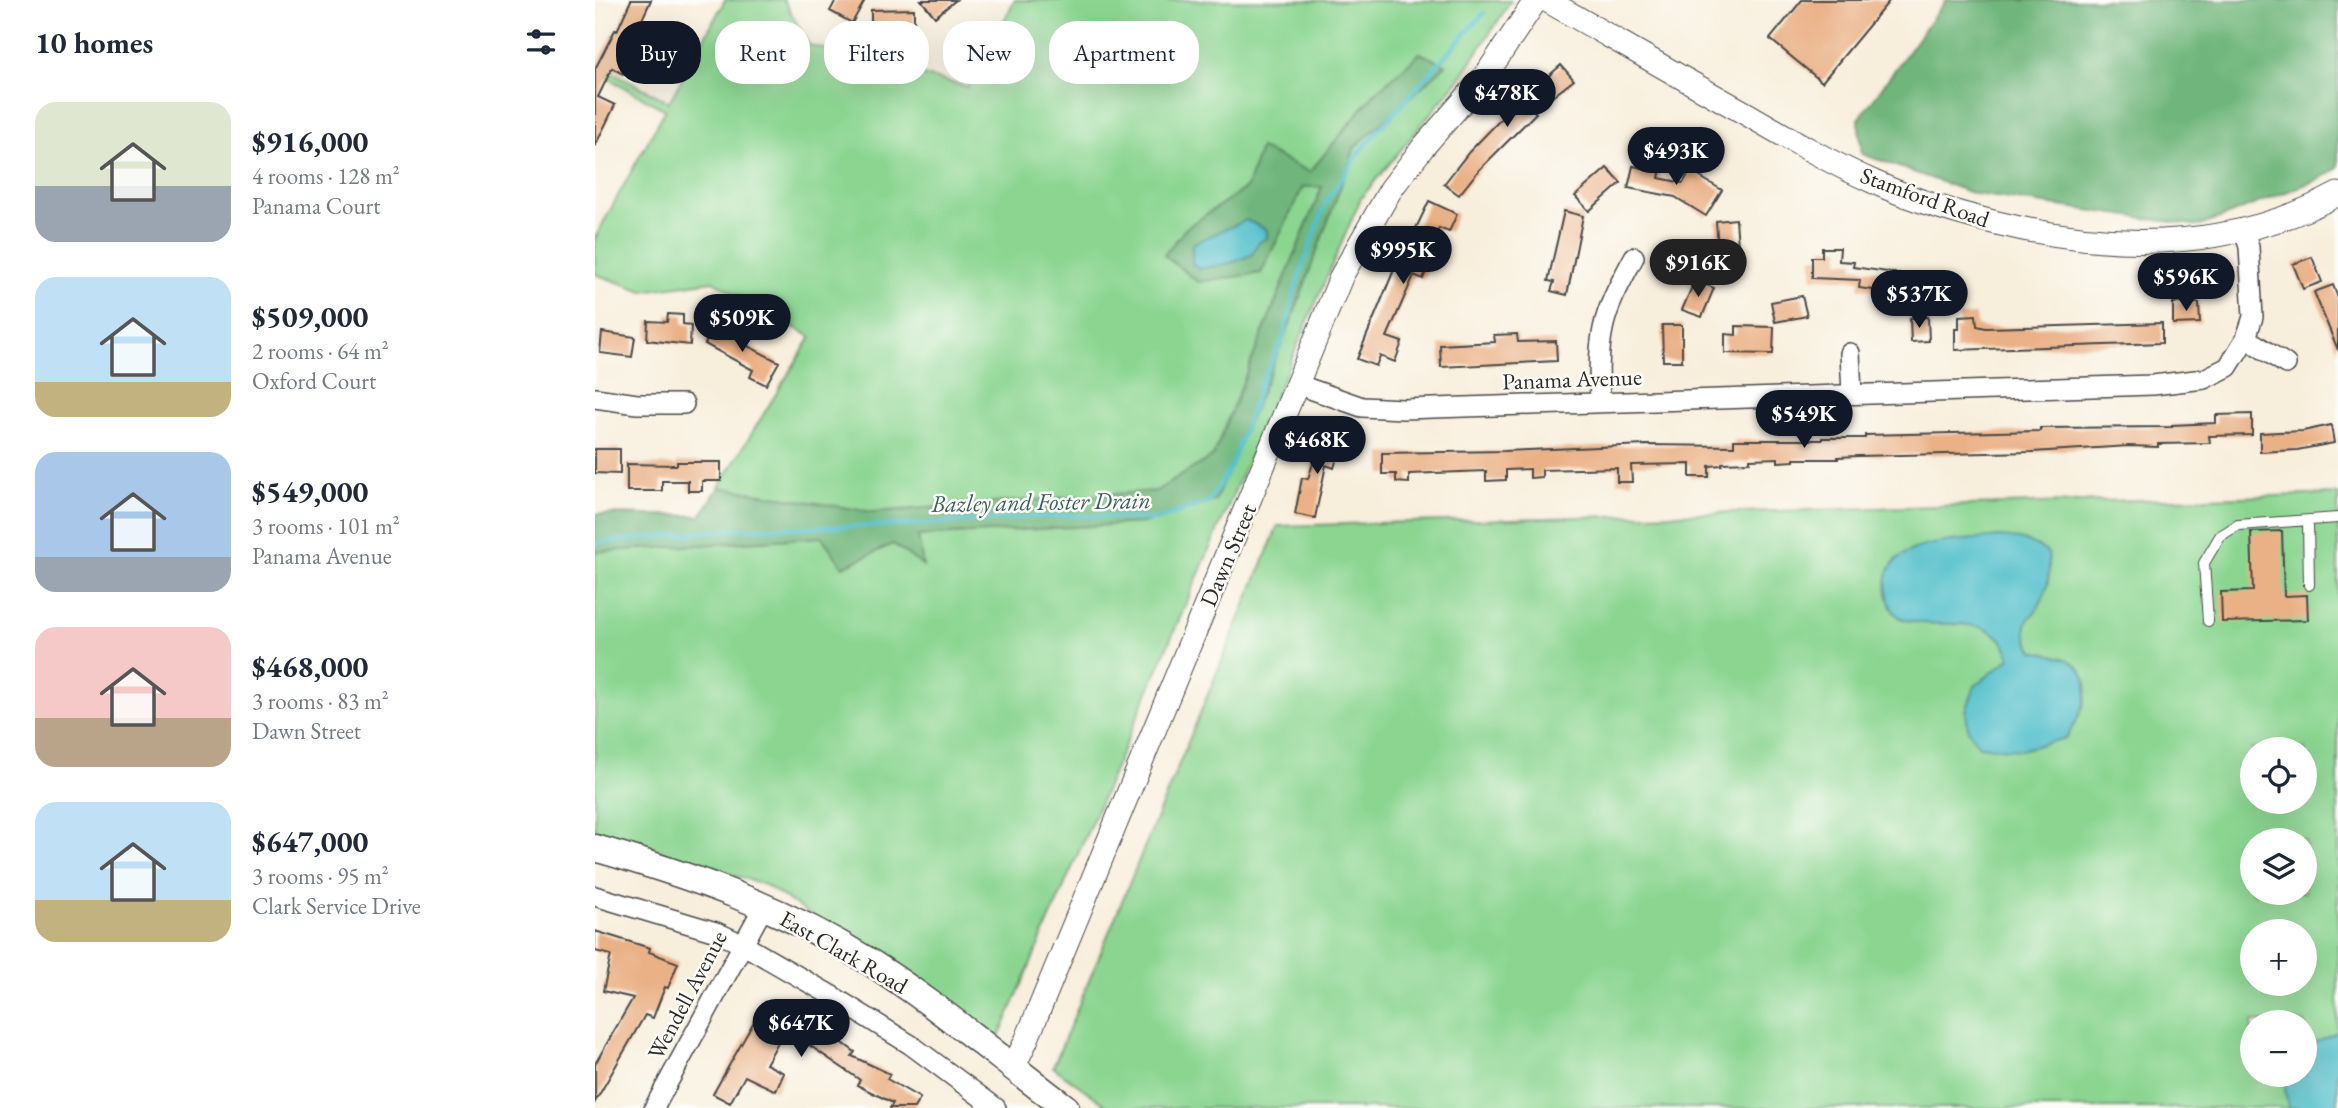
<!DOCTYPE html>
<meta charset="utf-8">
<style>
body{margin:0;font-family:"EB Garamond",serif;background:#f2f2f3;color:#1f2937;height:100vh;display:flex;flex-direction:column;font-size:26px;white-space:nowrap}
*{box-sizing:border-box;margin:0}
p{font-size:23px;color:#747a83}
.icon{flex:none;width:38px;height:38px;fill:none;stroke:currentColor;stroke-width:2;stroke-linecap:round;stroke-linejoin:round}
.map{position:relative;flex:1;overflow:hidden}
.panel{display:flex;flex-direction:column;background:#fff;width:595px}
.panel>*{flex:none}
.top-card{position:absolute;left:21px;top:21px;width:665px;height:63px;display:flex;gap:14px}
.buttons{position:absolute;left:1645px;top:737px;display:grid;gap:14px}
.buttons a{display:grid;place-items:center;width:77px;height:77px;border-radius:50%;background:#fff;box-shadow:0 7px 28px #0002;font-size:35px}
.price{position:absolute;translate:-50% -60px;padding:0 16px;border-radius:24px;background:#111827;color:#fff;font-size:23px;line-height:46px;filter:drop-shadow(0 2px 4px #0008)}
.price::after{content:'';position:absolute;left:50%;top:42px;width:21px;height:16px;margin-left:-10px;background:inherit;clip-path:polygon(0 0,100% 0,50% 100%)}
.price.selected{background:#222;color:#fff}
ul{padding:0;list-style:none}
li{display:flex;align-items:center;gap:21px;height:175px;padding:0 35px}
li span{display:grid;place-items:center;flex:none;width:196px;height:140px;border-radius:21px;color:#555}
li>.icon{margin-inline-start:auto}
span .icon{width:84px;height:84px;fill:#fffc;stroke-width:1}
li b{font-size:30px}
h2{display:flex;justify-content:space-between;align-items:center;height:84px;padding:0 35px;font-size:30px}
.tag{padding:0 24px;border-radius:28px;background:#fff;box-shadow:0 7px 28px #0002;font-size:24px;line-height:63px}
.tag.selected{background:#111827;color:#fff}
main{display:flex;flex:1;min-height:0}
.map>svg:first-child{display:block}
.green{fill:#8bd591;stroke:#5b805e;stroke-width:2;fill-rule:evenodd}
.forest{fill:#70b67b;stroke:#4e7053;stroke-width:2}
.water{fill:#53c0cb;stroke:#3f767b;stroke-width:2}
.lines{fill:none;stroke-linecap:round;stroke-linejoin:round}
.stream{stroke:#53c0cb;stroke-width:4.5}
.building{fill:#eab186}
.service-casing{stroke:#4a4846;stroke-width:12}
.minor-casing{stroke:#4a4846;stroke-width:22}
.tertiary-casing{stroke:#4a4846;stroke-width:25}
.secondary-casing{stroke:#4a4846;stroke-width:29}
.service{stroke:#fff;stroke-width:10}
.minor{stroke:#fff;stroke-width:19}
.tertiary{stroke:#fff;stroke-width:23}
.secondary{stroke:#fff;stroke-width:26}
.labels{text-anchor:middle;stroke-width:5;stroke-linejoin:round;paint-order:stroke}
.street-label{font-size:23px;fill:#2b2b2b;stroke:#fdfcf7}
.water-label{font-size:24px;font-style:italic;fill:#395f63;stroke:#fdfcf7}
</style>
<main>
<section class="panel">
<h2>10 homes<svg class="icon" aria-label="filters" viewBox="0 0 24 24"><path d="M4 7h16M4 17h16"/><circle cx="9" cy="7" r="2"/><circle cx="15" cy="17" r="2"/></svg></h2>
<ul>
<li><span style="background:linear-gradient(#dfe7d0 60%,#9aa5b1 0)"><svg class="icon" aria-label="home" viewBox="0 0 24 24"><path d="M3 11l9-7 9 7M6 9v11h12V9"/></svg></span><div><b>$916,000</b><p>4 rooms · 128 m²</p><p>Panama Court</p></div></li>
<li><span style="background:linear-gradient(#bfe0f5 75%,#c2b280 0)"><svg class="icon" aria-label="home" viewBox="0 0 24 24"><path d="M3 11l9-7 9 7M6 9v11h12V9"/></svg></span><div><b>$509,000</b><p>2 rooms · 64 m²</p><p>Oxford Court</p></div></li>
<li><span style="background:linear-gradient(#a9c7e8 75%,#9aa5b1 0)"><svg class="icon" aria-label="home" viewBox="0 0 24 24"><path d="M3 11l9-7 9 7M6 9v11h12V9"/></svg></span><div><b>$549,000</b><p>3 rooms · 101 m²</p><p>Panama Avenue</p></div></li>
<li><span style="background:linear-gradient(#f6c9c9 65%,#b9a48a 0)"><svg class="icon" aria-label="home" viewBox="0 0 24 24"><path d="M3 11l9-7 9 7M6 9v11h12V9"/></svg></span><div><b>$468,000</b><p>3 rooms · 83 m²</p><p>Dawn Street</p></div></li>
<li><span style="background:linear-gradient(#bfe0f5 70%,#c2b280 0)"><svg class="icon" aria-label="home" viewBox="0 0 24 24"><path d="M3 11l9-7 9 7M6 9v11h12V9"/></svg></span><div><b>$647,000</b><p>3 rooms · 95 m²</p><p>Clark Service Drive</p></div></li>
</ul>
</section>
<div class="map">
<svg width="1743" height="1108" viewBox="0 0 1743 1108">
<rect width="100%" height="100%" fill="#fdfcf7"/>
<filter id="ink" filterUnits="userSpaceOnUse"><feTurbulence type="fractalNoise" baseFrequency=".0143" numOctaves="2"/><feDisplacementMap in="SourceGraphic" scale="14" xChannelSelector="R" yChannelSelector="G"/><feConvolveMatrix kernelMatrix="1 2 1 2 8 2 1 2 1" color-interpolation-filters="sRGB"/></filter>
<filter id="wash" filterUnits="userSpaceOnUse"><feTurbulence type="fractalNoise" baseFrequency=".00686" numOctaves="4" result="noise"/><feDisplacementMap in="SourceGraphic" scale="28" xChannelSelector="R" yChannelSelector="G"/><feGaussianBlur stdDeviation="1.57" result="paint"/><feColorMatrix in="noise" values="0 0 0 0 0 0 0 0 0 0 0 0 0 0 0 0 0 1.4 0 .05"/><feComposite in="paint" operator="in"/></filter>
<g filter="url(#wash)">
<rect width="100%" height="100%" fill="#f8eedc"/>
<path class="green" d="M130,0H189L214,45L373,87L420,0L916,1L866,77L766,198L404,1037L170,885L0,831V514L106,516L216,337L118,281L48,291L0,274V238L70,110L0,71V63L74,102Z
M1743,494V1108H515L458,1067L683,526ZM1657,749H1710V802H1657ZM1657,840H1710V892H1657ZM1657,931H1710V984H1657ZM1657,1022H1710V1074H1657Z"/>
<path class="forest" d="M1351,0H1743V168L1724,179L1605,226L1380,194L1267,154L1263,120Z
M825,53L851,65L760,147L694,327L620,501L548,523L323,536L328,566L298,544L248,567L227,537L0,552V514L106,516L124,487L278,512L561,491L618,456L727,187H708L666,273L603,282L569,255L591,228L652,187L665,148L715,172L778,95Z"/>
<path class="water" d="M651,220L672,230V238L663,243L657,255L636,263L605,269L597,264V244Z
M1402,537C1423,537 1437,541 1453,553C1456,574 1453,594 1440,612C1436,617 1432,619 1431,625C1429,635 1434,644 1439,651C1451,654 1468,656 1477,662C1506,682 1485,716 1471,738L1426,750L1384,746L1373,730L1371,711L1380,686L1415,658C1403,608 1343,632 1308,619C1296,614 1294,603 1292,592C1283,537 1366,542 1402,537Z
M1743,1032V1108H1693L1688,1075L1710,1074V1050L1714,1046Z"/>
<g class="lines">
<path class="stream" d="M0,543L145,529L312,525L474,515L561,520L614,502L636,466L667,381L689,336L702,283L731,202L765,151L889,13"/>
</g>
<g id="blocks">
<path class="building" d="M36,0H56L38,39L52,47L43,65L35,61L28,74L17,68L3,97L20,105L0,146V69L20,30L22,31Z
M241,0H270L257,23L235,11Z
M326,0H361L340,17Z
M1207,0H1295L1227,82L1175,39Z
M319,9V29H276V10Z
M966,65L979,80L939,111L941,113L884,170L864,195L849,184L874,152L907,118Z
M1055,161L1067,163L1064,178L1088,183L1095,171L1127,190L1111,216L1080,197L1033,188L1038,166L1054,169Z
M1012,168L1026,183L994,211L980,196Z
M834,201L862,214L854,232L844,228L839,239L833,236L821,263L833,267L828,279L819,275L792,337L807,342L800,362L785,356L781,366L762,359L808,248L811,249Z
M969,211L988,216L972,295L956,291L959,282L953,281Z
M1141,219L1144,260L1124,262L1121,221Z
M1227,248H1245L1244,261L1259,262L1258,267L1307,274L1305,294L1264,288L1265,280L1217,278V257H1227Z
M1717,257L1727,282L1708,289L1698,264Z
M1100,280L1119,288L1107,317L1087,310Z
M1738,285L1743,298V350L1719,292Z
M1207,296L1212,316L1180,322L1176,302Z
M1578,303H1604L1605,323L1578,324Z
M73,314L88,315V324L96,325L95,345L52,340L53,321L72,322Z
M1381,315L1382,326L1391,328L1567,323V343L1360,350V329H1364V316Z
M1333,317L1334,341L1316,342L1315,318Z
M120,324L149,339L147,343L184,362L171,385L155,377L158,370L110,344Z
M1067,325H1087V361H1068Z
M1141,326L1179,327L1178,354L1130,353V334L1141,335Z
M7,332L40,337L37,357L5,353Z
M922,334L923,342L961,341L962,361L846,367L845,345L900,342L899,335Z
M1657,414V435L1614,436L1615,443L1563,444V447L1534,446L1437,452L1263,456L1243,457V459H1199V461L1183,462V458L1155,459V462L1127,463V465L1114,466V477H1095V464L1036,465L1037,482H1022V468L947,470V477L935,478V469L911,470V480L891,481V471L814,474V483L801,482V474H787V453L910,451L1051,445L1139,446V440H1227V438H1270V435L1445,431V428L1577,427V425L1621,423V415Z
M1736,425L1739,443L1702,450L1665,452V433L1708,431Z
M728,432L737,434L736,439L747,443L739,468L731,465L720,518L700,514L707,478L713,479Z
M0,449H25V474L0,473Z
M82,462H126V481H107V491H93V481H67V491H32V464L82,465Z
M1687,531L1689,596L1712,595L1713,620L1627,622L1626,592L1658,591L1656,532Z
M0,931L55,948L54,952L83,963L73,988L70,987L58,1018L50,1015L0,1102V1064L38,998L8,991L16,955L0,951Z
M170,1002L236,1038L238,1036L260,1052L257,1056L295,1074L292,1079L325,1098L319,1108H295L298,1103L262,1085L265,1080L211,1043L209,1046L187,1035L171,1064L189,1073L181,1091L150,1076L135,1103L118,1094Z"/>
</g>
</g>
<g filter="url(#ink)">
<use href="#blocks" fill-opacity="0" stroke="#4a4846" stroke-width="2"/>
<g class="lines">
<defs>
<path id="service" d="M1713,521L1714,585
M1613,621L1609,563L1625,536L1643,525L1743,518"/>
<path id="minor" d="M1651,338L1691,364
M1255,353L1257,394
M704,385L767,407L808,409L1558,385L1609,379L1633,367L1651,338L1658,317L1654,247L1649,230
M0,398L42,404H89
M1005,402C1004,378 1003,353 1008,329C1013,304 1027,280 1039,257
M0,896L121,932L147,944L239,997L316,1045L401,1108
M59,1108L169,906"/>
<path id="tertiary" d="M951,0C1018,38 1083,76 1150,113C1193,138 1236,163 1281,183C1320,201 1361,213 1402,223C1517,251 1637,251 1743,194
M418,1068L431,1041L747,275L796,189L829,146L891,75L941,0"/>
<path id="secondary" d="M0,848C94,875 186,907 270,959C341,1003 404,1058 471,1108"/>
</defs>
<use href="#service" class="service-casing"/>
<use href="#minor" class="minor-casing"/>
<use href="#tertiary" class="tertiary-casing"/>
<use href="#secondary" class="secondary-casing"/>
<use href="#service" class="service"/>
<use href="#minor" class="minor"/>
<use href="#tertiary" class="tertiary"/>
<use href="#secondary" class="secondary"/>
</g>
</g>
<g class="labels">
<g class="street-label">
<text transform="translate(1330 197) rotate(20)" y="8">Stamford Road</text>
<text transform="translate(977 379) rotate(-2)" y="8">Panama Avenue</text>
<text transform="translate(633 555) rotate(-67)" y="8">Dawn Street</text>
<text transform="translate(249 952) rotate(30)" y="8">East Clark Road</text>
<text transform="translate(92 995) rotate(-62)" y="8">Wendell Avenue</text>
</g>
<g class="water-label">
<text transform="translate(446 502) rotate(-1)" y="8">Bazley and Foster Drain</text>
</g>
</g>
</svg>
<div class="buttons">
<a><svg class="icon" aria-label="locate" viewBox="0 0 24 24"><circle cx="12" cy="12" r="6"/><path d="M12 2v4M12 18v4M2 12h4M18 12h4"/></svg></a>
<a><svg class="icon" aria-label="layers" viewBox="0 0 24 24"><path d="M12 4l9 5-9 5-9-5zM3 14l9 5 9-5"/></svg></a>
<a>+</a>
<a>−</a>
</div>
<b class="price" style="left:912px;top:129px">$478K</b>
<b class="price" style="left:1081px;top:187px">$493K</b>
<b class="price" style="left:808px;top:286px">$995K</b>
<b class="price selected" style="left:1103px;top:299px">$916K</b>
<b class="price" style="left:1591px;top:313px">$596K</b>
<b class="price" style="left:1324px;top:330px">$537K</b>
<b class="price" style="left:147px;top:354px">$509K</b>
<b class="price" style="left:1209px;top:450px">$549K</b>
<b class="price" style="left:722px;top:476px">$468K</b>
<b class="price" style="left:206px;top:1059px">$647K</b>
<div class="top-card">
<a class="tag selected">Buy</a>
<a class="tag">Rent</a>
<a class="tag">Filters</a>
<a class="tag">New</a>
<a class="tag">Apartment</a>
</div>
</div>
</main>
